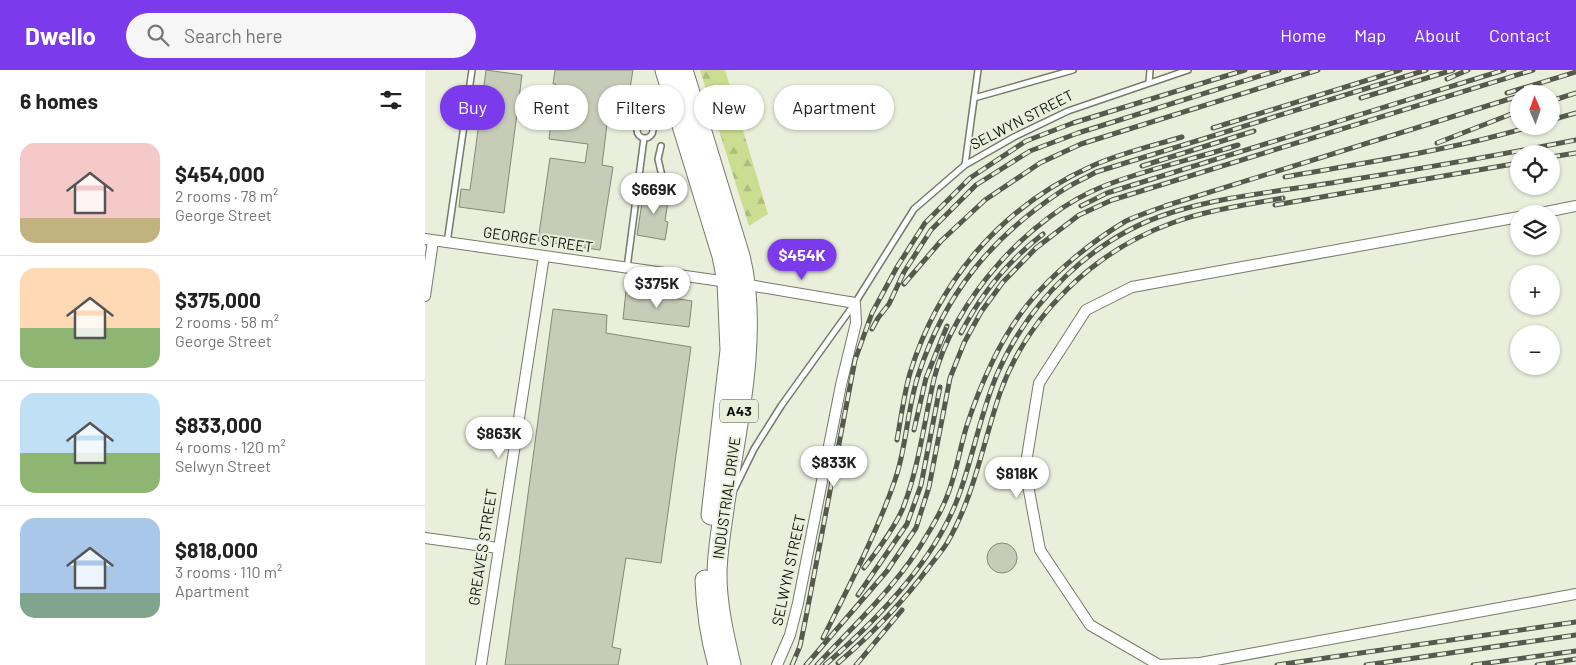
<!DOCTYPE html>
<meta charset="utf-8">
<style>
body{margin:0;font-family:Barlow,sans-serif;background:#f6f6f6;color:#222;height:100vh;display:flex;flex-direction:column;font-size:19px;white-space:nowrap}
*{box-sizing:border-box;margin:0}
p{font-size:16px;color:#767676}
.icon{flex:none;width:28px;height:28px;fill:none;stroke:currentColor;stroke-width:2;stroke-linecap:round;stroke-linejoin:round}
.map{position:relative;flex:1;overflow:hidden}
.sheet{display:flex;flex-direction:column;background:#fff;width:425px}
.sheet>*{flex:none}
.hud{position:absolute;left:15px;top:15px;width:475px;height:45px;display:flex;gap:10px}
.needle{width:32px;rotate:358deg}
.buttons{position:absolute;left:1085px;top:15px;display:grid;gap:10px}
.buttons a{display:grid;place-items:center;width:50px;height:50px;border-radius:50%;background:#fff;box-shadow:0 1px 4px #0004;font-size:25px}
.price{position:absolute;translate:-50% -42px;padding:0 11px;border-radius:18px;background:#fff;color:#222;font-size:16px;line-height:32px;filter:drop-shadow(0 1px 2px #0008)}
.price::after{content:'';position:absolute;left:50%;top:30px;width:15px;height:11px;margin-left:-8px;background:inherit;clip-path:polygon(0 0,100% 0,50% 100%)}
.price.on{background:#7c3aed;color:#fff}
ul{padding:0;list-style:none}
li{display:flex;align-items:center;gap:15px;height:125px;padding:0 20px}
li+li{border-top:1px solid #e0e0e0}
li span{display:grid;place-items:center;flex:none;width:140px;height:100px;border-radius:15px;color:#555}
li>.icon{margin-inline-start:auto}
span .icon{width:60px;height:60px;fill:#fffc;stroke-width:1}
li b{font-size:21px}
h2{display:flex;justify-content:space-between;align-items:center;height:60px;padding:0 20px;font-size:21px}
.pill{padding:0 18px;border-radius:22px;background:#fff;box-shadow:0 1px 4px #0004;font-size:18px;line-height:45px}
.pill.on{background:#7c3aed;color:#fff}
header{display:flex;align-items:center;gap:30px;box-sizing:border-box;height:70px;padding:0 25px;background:#7c3aed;color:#fff}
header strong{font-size:24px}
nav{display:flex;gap:28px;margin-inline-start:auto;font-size:18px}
.search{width:350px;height:45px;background:#f6f6f6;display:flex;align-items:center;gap:12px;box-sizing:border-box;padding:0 18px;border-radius:28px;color:#767676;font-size:19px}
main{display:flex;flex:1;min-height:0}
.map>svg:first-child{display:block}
.forest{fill:url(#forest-firs)}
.building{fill:#c7ccb9;stroke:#848977}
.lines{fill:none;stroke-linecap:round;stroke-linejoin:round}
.lane-casing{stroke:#767a69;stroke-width:8}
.street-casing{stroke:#767a69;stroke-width:12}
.highway-casing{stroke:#767a69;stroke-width:21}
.lane{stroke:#fff;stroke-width:5}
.street{stroke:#fff;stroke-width:10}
.highway{stroke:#fff;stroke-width:19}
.rail-casing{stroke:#56594e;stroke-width:5}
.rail{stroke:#eaefdc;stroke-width:3;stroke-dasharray:9;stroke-linecap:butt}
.labels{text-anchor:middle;stroke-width:4;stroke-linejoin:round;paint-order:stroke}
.shield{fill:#eaefdc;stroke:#515449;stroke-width:1}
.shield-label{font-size:14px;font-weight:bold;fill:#0f110a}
.street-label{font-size:15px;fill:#0f110a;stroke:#eaefdc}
</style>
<header>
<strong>Dwello</strong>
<div class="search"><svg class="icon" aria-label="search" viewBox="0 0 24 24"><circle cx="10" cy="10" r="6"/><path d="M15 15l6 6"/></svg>Search here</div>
<nav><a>Home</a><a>Map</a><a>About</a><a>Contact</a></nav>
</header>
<main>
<section class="sheet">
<h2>6 homes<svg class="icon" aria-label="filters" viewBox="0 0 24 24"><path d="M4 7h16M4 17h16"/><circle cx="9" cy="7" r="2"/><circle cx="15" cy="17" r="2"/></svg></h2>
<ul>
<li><span style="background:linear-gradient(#f6c9c9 75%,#c2b280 0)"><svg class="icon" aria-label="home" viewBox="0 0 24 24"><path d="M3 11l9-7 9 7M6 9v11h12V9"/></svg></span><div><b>$454,000</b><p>2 rooms · 78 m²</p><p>George Street</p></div></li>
<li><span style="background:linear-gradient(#ffd9b3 60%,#8fb573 0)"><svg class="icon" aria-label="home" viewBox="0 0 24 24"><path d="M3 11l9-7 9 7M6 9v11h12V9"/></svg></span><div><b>$375,000</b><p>2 rooms · 58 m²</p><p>George Street</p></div></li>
<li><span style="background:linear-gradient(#bfe0f5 60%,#8fb573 0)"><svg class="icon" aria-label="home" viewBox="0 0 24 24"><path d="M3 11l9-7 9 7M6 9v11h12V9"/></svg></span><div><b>$833,000</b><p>4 rooms · 120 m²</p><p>Selwyn Street</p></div></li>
<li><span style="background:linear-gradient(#a9c7e8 75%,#7fa58c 0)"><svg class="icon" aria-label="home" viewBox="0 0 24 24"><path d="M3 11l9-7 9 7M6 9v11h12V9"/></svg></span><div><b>$818,000</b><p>3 rooms · 110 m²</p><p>Apartment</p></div></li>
</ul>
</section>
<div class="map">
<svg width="1151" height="595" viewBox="0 0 1151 595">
<defs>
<pattern id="forest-firs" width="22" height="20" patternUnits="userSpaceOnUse" patternTransform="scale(1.25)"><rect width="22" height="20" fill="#cadd91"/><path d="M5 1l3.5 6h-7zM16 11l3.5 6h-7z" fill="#acbd7c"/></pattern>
</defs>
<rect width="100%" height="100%" fill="#eaefdc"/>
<path class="forest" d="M275,0H300L343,144L324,156Z"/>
<path class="building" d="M61,0L97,5L79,143L34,137L36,119L45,120Z
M130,0H208L204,24L186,22L177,95L188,97L175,180L113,171L125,88L160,93L163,74L124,69L131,14H128Z
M219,120L244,124L240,151L243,152L240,170L212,165Z
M201,221L267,231L264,257L198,249Z
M128,239L182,245L181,263L266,277L236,493L201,488L187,577L196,579L193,595H80Z
M562 488a15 15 0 1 1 30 0a15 15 0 1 1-30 0Z"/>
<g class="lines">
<defs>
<path id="lane" d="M724,12L725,0
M549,28L648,0
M212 60a8 8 0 1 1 16 0a8 8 0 1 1-16 0Z
M236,76L233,89L237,106L246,113
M540,95L553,0
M22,173L47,0
M202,198L219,68
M310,418L329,379L356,336L430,233L489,139L540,95L589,67L643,41L763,0"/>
<path id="street" d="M1111,144L1151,136
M1094,147L707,217L661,240L614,313L600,399L615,480L665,555L734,595L775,593L1151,524
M0,169L303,212
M318,214L430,233L431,253L416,315L373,533L365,565L352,595
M0,226L8,171
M0,468L73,478
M56,595L119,186"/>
<path id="highway" d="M240,0L297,186L302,212L305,280L286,445
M258,0L315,186C334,261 312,357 300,432C297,456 292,481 292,505C292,535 299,565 306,595
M280,510C281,540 285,567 293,595"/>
</defs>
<use href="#lane" class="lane-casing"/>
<use href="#street" class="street-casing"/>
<use href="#highway" class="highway-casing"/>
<use href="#lane" class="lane"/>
<use href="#street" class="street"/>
<use href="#highway" class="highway"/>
<defs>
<path id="rail" d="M1022,9L1043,0
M1082,23L1151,2
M936,28L1028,0
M1126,31L1151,23
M1126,50L1151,43
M788,58L975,0
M1012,73L1094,41
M1126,87L1151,83
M717,96L829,61
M860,107C943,92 1027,80 1107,56
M850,135L1094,93
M656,136L682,123L1079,0
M479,214L516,171L560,130L615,93L656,74L893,0
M447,259L453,248L464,234L479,202L506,160L551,115L605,81L653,63L854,0
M536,263C556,224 583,191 618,164
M489,360L501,308L522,256
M472,370C476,348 479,324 485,303C514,209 578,136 667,96C696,83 727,76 757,67
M439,498C453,480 469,459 478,438C494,397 499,352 509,309C528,231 605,145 679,116C722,99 769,89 813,75
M433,525L482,454L496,415L515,317
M398,568C424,516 451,465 470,410C482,376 482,337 494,303C520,224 566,168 635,122C646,114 659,109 671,102L1001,0
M413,593C447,564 477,533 504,497C510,489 517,481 522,473C549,427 558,373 575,323C603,245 669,181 747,153C782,140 821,135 858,128
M367,595L375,576L381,547L430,290L447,243L472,197L500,153L545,108L601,71L648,53L820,0
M381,595L462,501L491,458L504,417L525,308L539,273L556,242L578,212L611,178L654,145L687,130L1108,0
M392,595C430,554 474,514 502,465C510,452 519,436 524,421C532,400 535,377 542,355C556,313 575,269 603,234C628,203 667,171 701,151C713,145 727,141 740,136L1094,26
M400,595C452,550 513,487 535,422C549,383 556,341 573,302C605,230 669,167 745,143C801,125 861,121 918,111C996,99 1074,85 1151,70
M431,595L477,540
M852,595L1151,552
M941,595L1151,565
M1048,595L1151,581
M1112,595L1151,589"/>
</defs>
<use href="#rail" class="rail-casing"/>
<use href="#rail" class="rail"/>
</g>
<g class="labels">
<rect class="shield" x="295" y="329.5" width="38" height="23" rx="4"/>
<g class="shield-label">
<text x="314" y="346">A43</text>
</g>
<g class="street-label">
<text transform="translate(597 50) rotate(-27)" y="5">SELWYN STREET</text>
<text transform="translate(113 170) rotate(8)" y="5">GEORGE STREET</text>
<text transform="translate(302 428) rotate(-82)" y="5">INDUSTRIAL DRIVE</text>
<text transform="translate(58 477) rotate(-81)" y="5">GREAVES STREET</text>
<text transform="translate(364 500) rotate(-78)" y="5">SELWYN STREET</text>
</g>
</g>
</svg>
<div class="buttons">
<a><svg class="needle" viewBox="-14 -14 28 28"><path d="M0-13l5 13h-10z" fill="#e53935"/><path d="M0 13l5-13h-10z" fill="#767676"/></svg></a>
<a><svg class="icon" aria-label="locate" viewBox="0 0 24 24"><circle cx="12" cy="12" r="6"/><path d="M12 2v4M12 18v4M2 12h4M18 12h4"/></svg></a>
<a><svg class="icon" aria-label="layers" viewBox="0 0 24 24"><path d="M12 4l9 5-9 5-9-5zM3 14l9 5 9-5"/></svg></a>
<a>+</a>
<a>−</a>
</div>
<b class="price" style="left:229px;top:145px">$669K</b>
<b class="price on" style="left:377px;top:211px">$454K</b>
<b class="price" style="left:232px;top:239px">$375K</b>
<b class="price" style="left:74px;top:389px">$863K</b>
<b class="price" style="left:409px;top:418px">$833K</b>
<b class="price" style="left:592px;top:429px">$818K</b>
<div class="hud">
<a class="pill on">Buy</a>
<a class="pill">Rent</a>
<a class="pill">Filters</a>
<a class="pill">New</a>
<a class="pill">Apartment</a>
</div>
</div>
</main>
